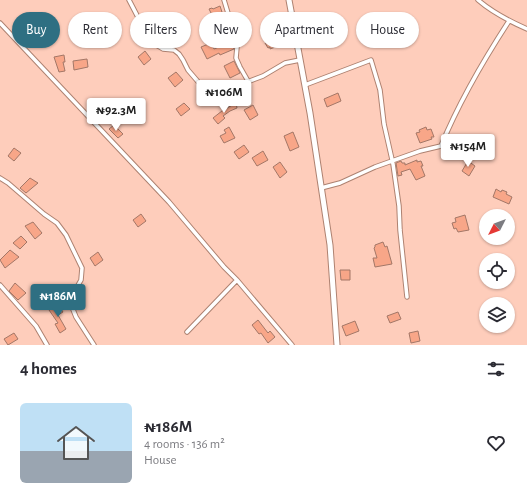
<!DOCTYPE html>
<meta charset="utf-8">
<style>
body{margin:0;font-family:"Alegreya Sans",sans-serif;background:#f2f2f3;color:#2b2b33;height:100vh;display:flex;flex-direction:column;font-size:15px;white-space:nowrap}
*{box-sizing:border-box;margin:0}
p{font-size:13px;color:#7c7c81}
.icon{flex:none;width:22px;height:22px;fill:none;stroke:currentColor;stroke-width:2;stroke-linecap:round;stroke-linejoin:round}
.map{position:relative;height:345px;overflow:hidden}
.panel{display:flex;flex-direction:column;background:#fff;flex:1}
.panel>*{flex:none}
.banner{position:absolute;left:12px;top:12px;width:503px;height:36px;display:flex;gap:8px}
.needle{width:26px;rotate:228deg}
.tools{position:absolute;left:479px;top:209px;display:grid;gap:8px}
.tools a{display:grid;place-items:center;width:36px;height:36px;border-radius:50%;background:#fff;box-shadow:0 1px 3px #0004;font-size:20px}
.price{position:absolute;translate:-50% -34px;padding:0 9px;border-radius:4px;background:#fff;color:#222;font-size:13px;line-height:26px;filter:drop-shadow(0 1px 2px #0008)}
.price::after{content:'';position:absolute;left:50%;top:24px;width:12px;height:9px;margin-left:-6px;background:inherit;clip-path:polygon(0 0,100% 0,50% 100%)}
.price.selected{background:#2e6f82;color:#fff}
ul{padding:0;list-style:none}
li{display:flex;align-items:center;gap:12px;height:100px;padding:0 20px}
li span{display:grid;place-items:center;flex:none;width:112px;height:80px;border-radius:6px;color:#555}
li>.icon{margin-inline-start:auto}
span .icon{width:48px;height:48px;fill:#fffc;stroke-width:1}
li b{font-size:17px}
h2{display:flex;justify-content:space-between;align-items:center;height:48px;padding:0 20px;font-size:17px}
.chip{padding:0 14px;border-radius:18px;background:#fff;box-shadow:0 1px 3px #0004;font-size:14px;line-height:36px}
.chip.selected{background:#2e6f82;color:#fff}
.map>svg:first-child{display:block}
.building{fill:#f8a688;stroke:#a37767}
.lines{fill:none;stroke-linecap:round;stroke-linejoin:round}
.minor-casing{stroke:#ae8271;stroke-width:5.5}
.secondary-casing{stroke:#ae8271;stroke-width:7}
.minor{stroke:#fff;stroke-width:3.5}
.secondary{stroke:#fff;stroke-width:5}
</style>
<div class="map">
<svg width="527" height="345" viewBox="0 0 527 345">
<rect width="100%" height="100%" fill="#fecdbb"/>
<path class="building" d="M220,6L222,12L216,15L223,27L219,29L209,9L212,8L213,9Z
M279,13L285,36L279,38L276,25H274L272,15Z
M274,37L278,46L270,49V47L268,48L265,43L267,42L266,40Z
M231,42L234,49L220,55L219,53L207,59L201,47L211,43L214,49Z
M145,51L151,59L144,65L138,57Z
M64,55L65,62H63L65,71L59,72L54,57Z
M87,59L88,67L74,70L73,61Z
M234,61L240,73L230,78L224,66Z
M176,72L183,80L175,87L168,78Z
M338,93L341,101L327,107L324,99Z
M99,103L103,108L104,106L110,112L105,117L95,108Z
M184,103L190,109L181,116L176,109Z
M236,103L237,108L230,111L223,116L225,118L218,124L213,118L227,107V108Z
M253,105L258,115L250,120L244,110Z
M114,125L123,134L118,138L109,129Z
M229,127L235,138L224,143L220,136L226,133L224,130Z
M426,127L427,130L431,129L434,137H431L432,139L420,143L416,133L420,132L419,130Z
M293,132L299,147L290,151L284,136Z
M244,145L249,152L239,159L234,152Z
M14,148L21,153L14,161L8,156Z
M263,151L268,160L257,166L252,158Z
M417,160V162L421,161L423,166H421L425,176L416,180L410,169L401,172L402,175L398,176L396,163L401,161L402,163H405V165Z
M468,161L475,166L469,176L462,171Z
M280,162L287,172L280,178L273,167Z
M30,178L38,183L26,193L20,188Z
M496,189L501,192L502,190L507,192L506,194L512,197L509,204L493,197Z
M141,214L146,221L138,227L133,220Z
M465,215L469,230L458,232L456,228L454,229L452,223L456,222L455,218Z
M33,222L42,233L35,239L25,226Z
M21,236L27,242L20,249L13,243Z
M383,242L385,247L387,246L392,264L375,267L373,258H377L374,248L375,247V245Z
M10,250L19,257L5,268L0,260Z
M98,252L103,260L95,266L90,258Z
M340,270H350V280H341Z
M15,283L26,293L18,300L9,291Z
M57,304L63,312L58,315L66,329L60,333L55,324L58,323L49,310Z
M398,312L401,319L390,323L387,316Z
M258,320L268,333L270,331L275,337L268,343L261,333L259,334L252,325Z
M355,321L359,331L346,336L342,326Z
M418,331L420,341L411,343L409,333Z
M14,333L18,339L8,345L4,339Z"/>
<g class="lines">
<defs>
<path id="minor" d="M129,0L141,23L158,46L163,49L174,50L179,54L183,60L188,70L200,84L209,92L218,96L227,95L242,84L263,76L285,63L300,60
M224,0L234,33L237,47L236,58L240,67L248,81
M478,0C493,13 509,21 527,29
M0,23L169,202L224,267L237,280L292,345
M305,85L371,60L380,90L384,124L393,164L399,206L400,230L407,297
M0,178L8,183L44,214L57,223L66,235L82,268L81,280L73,294L70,302L76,317L94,345
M321,188L340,183L375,167L420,151L441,146C459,102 483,61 509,21
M0,285L36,326L47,345
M187,332L237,280"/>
<path id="secondary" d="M289,0L310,113L330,245L337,345"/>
</defs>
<use href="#minor" class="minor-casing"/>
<use href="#secondary" class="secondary-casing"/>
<use href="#minor" class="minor"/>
<use href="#secondary" class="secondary"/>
</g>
</svg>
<div class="tools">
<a><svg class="needle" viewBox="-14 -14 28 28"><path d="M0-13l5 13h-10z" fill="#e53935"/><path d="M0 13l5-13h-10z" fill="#7c7c81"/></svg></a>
<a><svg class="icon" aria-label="locate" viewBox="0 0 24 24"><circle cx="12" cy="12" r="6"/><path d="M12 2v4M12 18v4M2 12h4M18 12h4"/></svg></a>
<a><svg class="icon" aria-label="layers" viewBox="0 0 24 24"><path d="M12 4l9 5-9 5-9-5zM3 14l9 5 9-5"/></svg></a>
</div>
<b class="price" style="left:224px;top:114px">₦106M</b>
<b class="price" style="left:116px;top:132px">₦92.3M</b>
<b class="price" style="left:468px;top:168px">₦154M</b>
<b class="price selected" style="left:58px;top:318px">₦186M</b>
<div class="banner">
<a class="chip selected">Buy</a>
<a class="chip">Rent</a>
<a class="chip">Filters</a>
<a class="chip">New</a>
<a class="chip">Apartment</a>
<a class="chip">House</a>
</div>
</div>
<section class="panel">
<h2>4 homes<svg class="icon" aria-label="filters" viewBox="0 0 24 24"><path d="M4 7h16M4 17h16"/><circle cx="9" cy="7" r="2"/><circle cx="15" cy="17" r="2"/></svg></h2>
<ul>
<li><span style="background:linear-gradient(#bfe0f5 60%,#9aa5b1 0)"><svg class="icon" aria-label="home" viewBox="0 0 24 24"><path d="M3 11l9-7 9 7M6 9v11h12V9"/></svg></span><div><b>₦186M</b><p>4 rooms · 136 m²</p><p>House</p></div><svg class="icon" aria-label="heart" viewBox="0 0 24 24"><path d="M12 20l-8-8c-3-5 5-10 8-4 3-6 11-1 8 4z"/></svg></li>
</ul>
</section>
